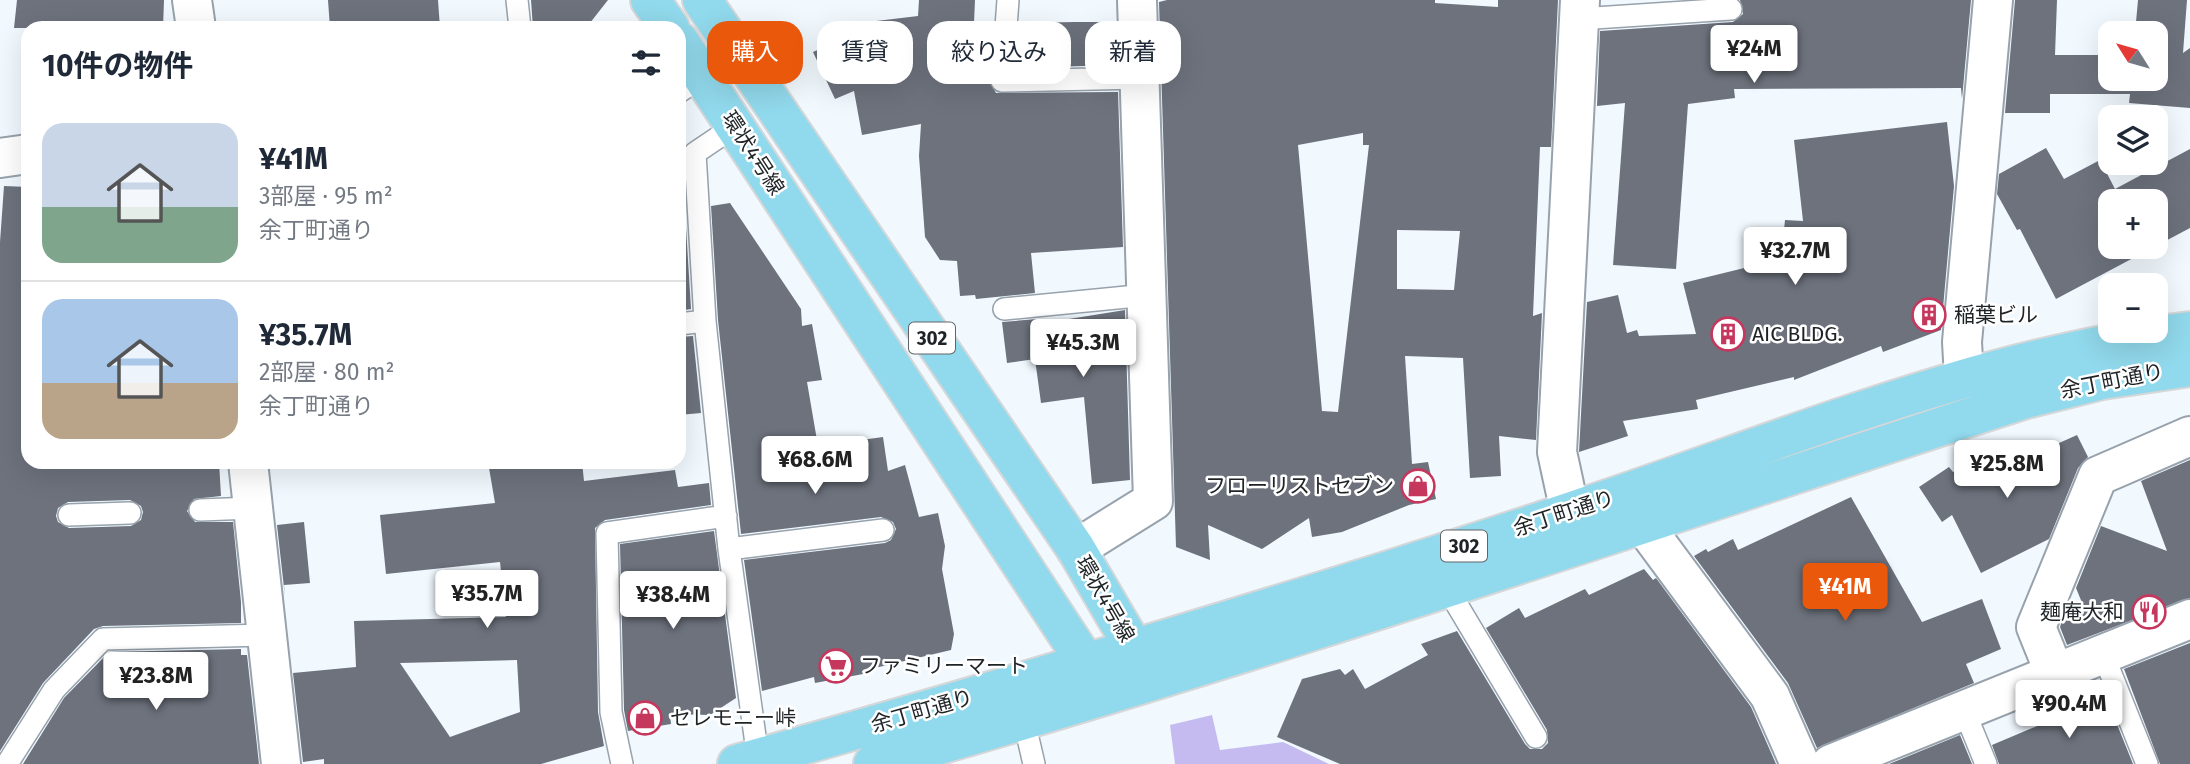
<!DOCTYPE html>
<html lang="ja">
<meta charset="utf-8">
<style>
body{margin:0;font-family:"Fira Sans","Noto Sans JP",sans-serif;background:#f6f6f7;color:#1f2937;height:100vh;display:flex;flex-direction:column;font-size:26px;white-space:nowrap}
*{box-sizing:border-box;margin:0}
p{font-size:23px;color:#747a83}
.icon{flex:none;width:38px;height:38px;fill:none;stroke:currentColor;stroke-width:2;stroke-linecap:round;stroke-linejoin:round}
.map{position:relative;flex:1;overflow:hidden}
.drawer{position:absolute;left:21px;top:21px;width:665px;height:448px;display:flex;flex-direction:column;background:#fff;border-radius:21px;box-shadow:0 7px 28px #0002}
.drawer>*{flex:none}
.banner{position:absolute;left:707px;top:21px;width:665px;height:63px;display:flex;gap:14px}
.needle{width:46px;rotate:307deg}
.tools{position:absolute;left:2098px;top:21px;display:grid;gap:14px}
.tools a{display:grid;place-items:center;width:70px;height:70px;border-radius:14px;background:#fff;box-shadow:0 7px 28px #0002;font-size:35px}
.price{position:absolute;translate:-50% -60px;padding:0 16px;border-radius:7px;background:#fff;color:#222;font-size:23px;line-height:46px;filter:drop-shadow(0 2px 4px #0008)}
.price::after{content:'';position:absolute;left:50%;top:42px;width:21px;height:16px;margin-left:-10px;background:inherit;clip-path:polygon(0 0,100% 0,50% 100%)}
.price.active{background:#ea580c;color:#fff}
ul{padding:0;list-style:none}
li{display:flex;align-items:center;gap:21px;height:175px;padding:0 21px}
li+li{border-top:2px solid #e0e1e3}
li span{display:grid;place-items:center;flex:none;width:196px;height:140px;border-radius:21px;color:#555}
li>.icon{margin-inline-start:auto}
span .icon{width:84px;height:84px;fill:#fffc;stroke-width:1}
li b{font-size:30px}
h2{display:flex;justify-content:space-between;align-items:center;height:84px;padding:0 21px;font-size:30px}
.pill{padding:0 24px;border-radius:21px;background:#fff;box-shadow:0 7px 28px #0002;font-size:24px;line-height:63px}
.pill.active{background:#ea580c;color:#fff}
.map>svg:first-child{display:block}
.green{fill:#c5bbf0}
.building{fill:#6d727d;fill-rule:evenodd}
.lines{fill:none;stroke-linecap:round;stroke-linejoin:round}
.service-casing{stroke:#97a2ac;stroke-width:24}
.minor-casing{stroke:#97a2ac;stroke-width:42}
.primary-casing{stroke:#d6d7d8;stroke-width:42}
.service{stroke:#fff;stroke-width:21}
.minor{stroke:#fff;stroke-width:38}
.primary{stroke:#91d9ec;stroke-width:38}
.labels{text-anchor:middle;stroke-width:5;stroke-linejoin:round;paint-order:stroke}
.shield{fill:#fff;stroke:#626567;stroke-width:2}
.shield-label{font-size:19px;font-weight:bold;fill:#1e2326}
.street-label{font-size:21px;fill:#1e2326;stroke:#fff}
.poi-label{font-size:21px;fill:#1e2326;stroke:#fff;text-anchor:start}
</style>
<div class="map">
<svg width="2190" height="764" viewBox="0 0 2190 764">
<rect width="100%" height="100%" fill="#f1f9ff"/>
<path class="green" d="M1212,715L1220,750L1283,742L1329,764H1175L1170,725Z"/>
<path class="building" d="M17,0H164L163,28H14Z
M328,0H438L440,28H330Z
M531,0H608L586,28H533Z
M919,0H975L974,23H993L989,80L996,93L1118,92L1123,247L1031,253L1035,293L976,299L975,295L960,296L957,261L940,260L925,237L919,156L921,124L862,135L854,91L835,99L813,52L869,27L868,22L918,16Z
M1167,0H1435V3L1498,7V0H1558L1551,147H1540L1533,316L1542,313L1536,440L1499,436L1501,476L1470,478L1463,358L1405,356L1412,464L1428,462L1436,499L1409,505L1342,532L1312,537L1309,518L1262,549L1208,525L1210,560L1176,547L1159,2ZM1363,133V145H1369L1338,412L1322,411L1298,145ZM1397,230L1460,231L1454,290L1397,289Z
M1740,0H1971L1962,99L1961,88L1734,89L1735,98L1688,104L1676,269L1613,265L1625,103L1597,106L1600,31L1733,22L1743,14Z
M2015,0H2057L2055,55H2110V79H2156V33H2135L2138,0H2187L2183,53L2190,48V108L2129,103L2130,94H2050V113H2005Z
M1075,22H1116L1117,65L1016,68L1019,23Z
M1947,122L1954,186L1941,330L1883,352L1881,346L1794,380V377L1696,400L1698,409L1623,421L1628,436L1579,452L1587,302L1618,295L1627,333L1637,330L1639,336L1696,334L1683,283L1781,259L1785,220L1803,221L1794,140Z
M2046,148L2064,179L2100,160L2115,189L2190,149V228L2156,246V201H2110V247H2154L2056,299L2020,229L2017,230L1997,194L1999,174Z
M4,186L28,187V462H219L221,496L194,499L187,511L195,522H233L241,602V623L103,626L94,629L43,683L0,751V242ZM130,500L141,506L143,512L141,520L131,526L69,528L58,522L56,516L58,508L68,502Z
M730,203L801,309L802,326L812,324L822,380L807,382L818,446L883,437L888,471L905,465L919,517L938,513L945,546L942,569L954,634L951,650L862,671L863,674L815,683L814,677L762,691L744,560L885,543L891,540L896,529L893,522L881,517L741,534L718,320L711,206Z
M685,211L691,309L679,311V212Z
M1125,310L1130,480L1092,484L1084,397L1041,403L1035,359L1007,363L1002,322L1037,319L1038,324Z
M693,336L701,413L679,415V337Z
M2077,435L2088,457L2078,468L2049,539L1981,573L1952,515L1942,522L1919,487L1949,467L1953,472L2036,446L2039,452Z
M2190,460V598L2067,645L2060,627L2062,621L2085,610L2076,588L2101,526L2167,551L2141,481Z
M488,462H582L584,481L675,470L678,487L709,483L711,505L605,520L595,528L598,712L604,746L541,764H324V759L303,762L293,673L356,667L354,621L506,617L500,562L386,574L380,515L495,503ZM517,660L520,712L450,737L400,663Z
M1851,497L1922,622L1982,599L2001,649L1966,664L1974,683L1817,748L1788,683L1694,556L1706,549L1708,552L1733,539L1738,550Z
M304,522L310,583L284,585L285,597L277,525Z
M714,531L736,698L710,715L670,714L671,724L628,731L624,710L620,544Z
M1644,569L1653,580L1656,578L1751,707L1776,764H1340L1277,737L1302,679L1340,669L1345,675L1353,669L1365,689L1428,655L1421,644L1457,631L1525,744L1530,749H1542L1548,743L1547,730L1486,628L1519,608L1525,618L1585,589L1589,595Z
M2190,643V764H2160L2124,669Z
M241,649V655H247L259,764H23L64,698L109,652Z
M2106,697L2133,764H1999L1992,745Z
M1960,735L1972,764H1889Z"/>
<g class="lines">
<defs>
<path id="service" d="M517,0L520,28
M1008,0L1002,81L1140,78
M1579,19L1731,9
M679,92L703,76
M735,126L695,153L705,321L729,549L758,758
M1004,309L1147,295
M679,324L705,321
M200,510L253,508
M69,515L130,513
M729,549L883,530
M1447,588L1536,737
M2103,654L2147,764
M1964,710L1986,764
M1024,721L1034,764
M7,764L54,690L103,639L268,635
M622,764L611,712L607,533L726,516"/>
<path id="minor" d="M192,0L196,28
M0,158L28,154
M1964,377L1962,342L1993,0
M248,462L281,764
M1570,512L1557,452L1580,0
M1642,523L1770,696L1800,764
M1076,549L1153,501L1137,0
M2055,674L2036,627L2098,476L2190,436
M1831,764L2190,619"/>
<path id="primary" d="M650,0L670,28
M679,41L1086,663L1131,687L1134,648L1076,549L702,0
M737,764C1016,685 1294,603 1569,512C1773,445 1975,357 2190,331
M873,764C1261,654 1642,523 2026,399L2102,380L2190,367"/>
</defs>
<use href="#service" class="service-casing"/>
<use href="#minor" class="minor-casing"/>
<use href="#primary" class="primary-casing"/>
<use href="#service" class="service"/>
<use href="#minor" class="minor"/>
<use href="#primary" class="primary"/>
</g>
<defs>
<symbol id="building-ring" viewBox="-11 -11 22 22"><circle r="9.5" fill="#fff" stroke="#c6375e" stroke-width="1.5"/><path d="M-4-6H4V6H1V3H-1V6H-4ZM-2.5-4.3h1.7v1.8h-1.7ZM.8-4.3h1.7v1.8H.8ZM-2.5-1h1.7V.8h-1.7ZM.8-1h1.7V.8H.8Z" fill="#c6375e"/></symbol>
<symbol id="shop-ring" viewBox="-11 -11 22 22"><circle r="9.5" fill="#fff" stroke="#c6375e" stroke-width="1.5"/><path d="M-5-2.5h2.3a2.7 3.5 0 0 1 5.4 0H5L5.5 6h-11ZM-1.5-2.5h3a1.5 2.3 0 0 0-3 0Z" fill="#c6375e"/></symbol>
<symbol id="restaurant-ring" viewBox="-11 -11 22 22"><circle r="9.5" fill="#fff" stroke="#c6375e" stroke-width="1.5"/><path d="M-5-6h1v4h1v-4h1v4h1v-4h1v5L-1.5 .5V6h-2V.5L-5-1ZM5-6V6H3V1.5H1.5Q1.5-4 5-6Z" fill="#c6375e"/></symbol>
<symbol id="supermarket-ring" viewBox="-11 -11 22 22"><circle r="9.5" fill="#fff" stroke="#c6375e" stroke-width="1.5"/><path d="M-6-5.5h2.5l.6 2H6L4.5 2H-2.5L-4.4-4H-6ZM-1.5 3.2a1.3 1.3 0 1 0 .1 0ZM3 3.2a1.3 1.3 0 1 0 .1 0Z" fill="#c6375e"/></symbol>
</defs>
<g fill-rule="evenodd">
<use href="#building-ring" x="1910" y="296" width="38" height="38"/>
<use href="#building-ring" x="1709" y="315" width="38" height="38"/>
<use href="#shop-ring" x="1399" y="467" width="38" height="38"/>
<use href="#restaurant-ring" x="2130" y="593" width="38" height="38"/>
<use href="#supermarket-ring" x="817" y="647" width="38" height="38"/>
<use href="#shop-ring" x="626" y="699" width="38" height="38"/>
</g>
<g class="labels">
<g class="shield">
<rect x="909" y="322.5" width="46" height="31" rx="5"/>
<rect x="1441" y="530.5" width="46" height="31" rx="5"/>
</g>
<g class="shield-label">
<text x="932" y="345">302</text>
<text x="1464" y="553">302</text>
</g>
<g class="street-label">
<text transform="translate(753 153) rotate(57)" y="7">環状4号線</text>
<text transform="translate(2112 381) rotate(-11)" y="7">余丁町通り</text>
<text transform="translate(1564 513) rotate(-18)" y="7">余丁町通り</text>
<text transform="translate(1105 599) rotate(60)" y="7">環状4号線</text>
<text transform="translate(922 711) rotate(-16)" y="7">余丁町通り</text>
</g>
<g class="poi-label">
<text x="1954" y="322">稲葉ビル</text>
<text x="1752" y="341">AIC BLDG.</text>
<text x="1394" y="493" text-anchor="end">フローリストセブン</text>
<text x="2124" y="619" text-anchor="end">麺庵大和</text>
<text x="860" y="673">ファミリーマート</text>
<text x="670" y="725">セレモニー峠</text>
</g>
</g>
</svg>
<div class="tools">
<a><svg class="needle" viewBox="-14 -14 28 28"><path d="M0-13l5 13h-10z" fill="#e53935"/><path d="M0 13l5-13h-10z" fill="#747a83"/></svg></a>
<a><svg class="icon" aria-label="layers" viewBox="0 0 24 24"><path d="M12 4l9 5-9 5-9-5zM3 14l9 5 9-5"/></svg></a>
<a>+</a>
<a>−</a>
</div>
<b class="price" style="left:1754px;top:85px">¥24M</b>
<b class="price" style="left:1795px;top:287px">¥32.7M</b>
<b class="price" style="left:1083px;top:379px">¥45.3M</b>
<b class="price" style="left:815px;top:496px">¥68.6M</b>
<b class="price" style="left:2007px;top:500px">¥25.8M</b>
<b class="price active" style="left:1845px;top:623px">¥41M</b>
<b class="price" style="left:487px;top:630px">¥35.7M</b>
<b class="price" style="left:673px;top:631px">¥38.4M</b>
<b class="price" style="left:156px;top:712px">¥23.8M</b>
<b class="price" style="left:2069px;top:740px">¥90.4M</b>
<div class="banner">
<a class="pill active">購入</a>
<a class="pill">賃貸</a>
<a class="pill">絞り込み</a>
<a class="pill">新着</a>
</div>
<section class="drawer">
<h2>10件の物件<svg class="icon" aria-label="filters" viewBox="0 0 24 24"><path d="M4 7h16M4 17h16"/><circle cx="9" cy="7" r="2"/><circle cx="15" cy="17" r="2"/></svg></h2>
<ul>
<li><span style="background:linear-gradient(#c9d6e8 60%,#7fa58c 0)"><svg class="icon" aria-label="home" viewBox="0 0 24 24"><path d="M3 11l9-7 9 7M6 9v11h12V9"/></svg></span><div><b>¥41M</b><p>3部屋 · 95 m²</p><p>余丁町通り</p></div></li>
<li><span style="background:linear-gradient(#a9c7e8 60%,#b9a48a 0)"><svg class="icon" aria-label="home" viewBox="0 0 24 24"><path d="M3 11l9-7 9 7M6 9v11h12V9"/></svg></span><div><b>¥35.7M</b><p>2部屋 · 80 m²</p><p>余丁町通り</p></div></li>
</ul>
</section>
</div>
